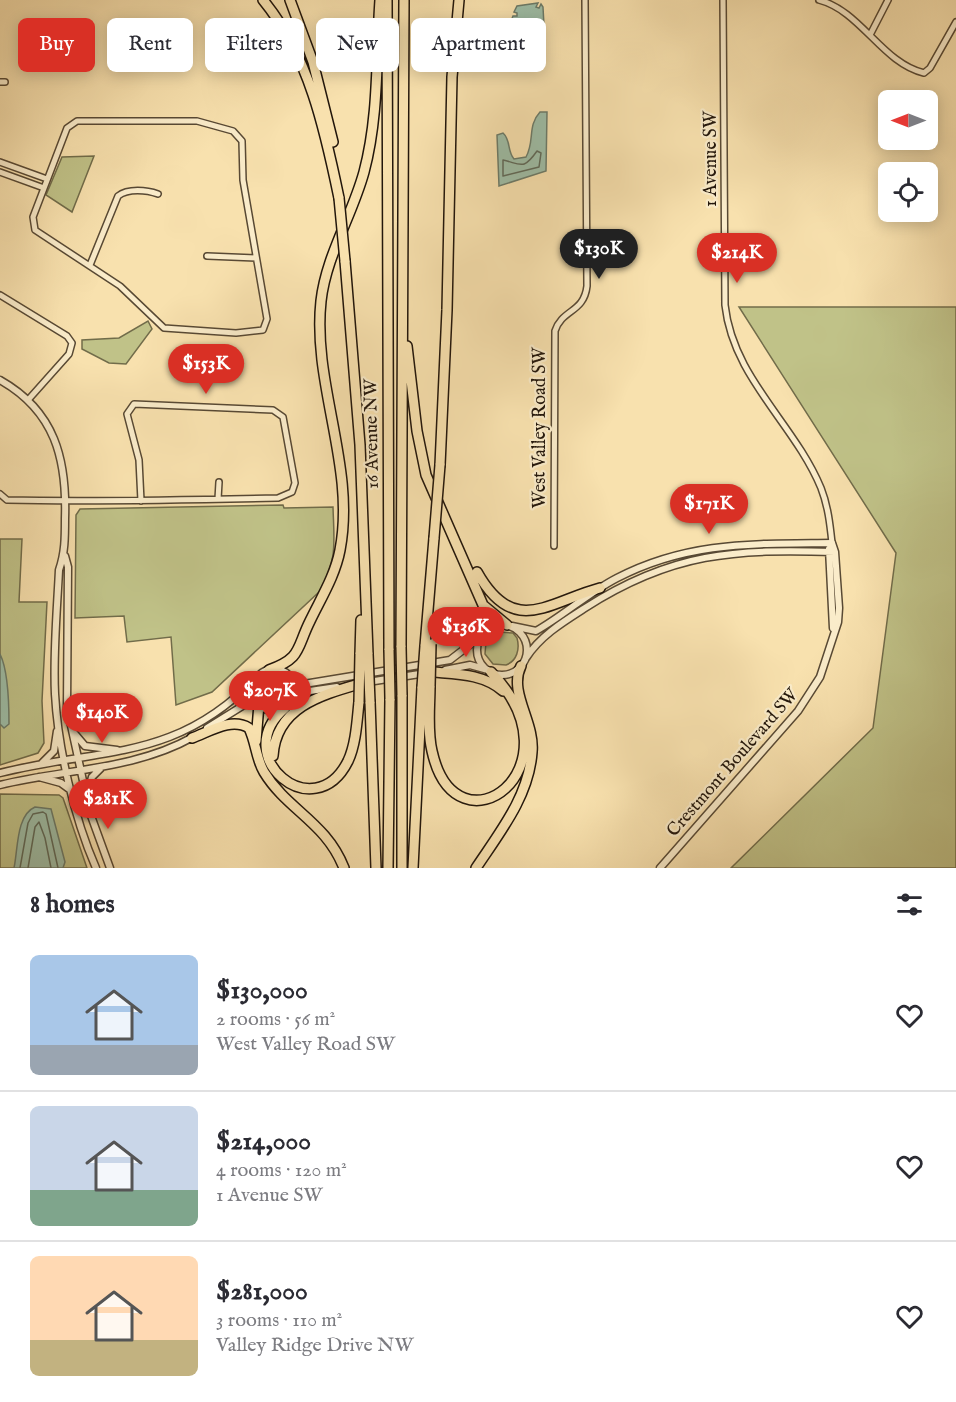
<!DOCTYPE html>
<meta charset="utf-8">
<style>
body{margin:0;font-family:"IM FELL English",serif;background:#f2f2f3;color:#2b2b33;height:100vh;display:flex;flex-direction:column;font-size:22px;white-space:nowrap}
*{box-sizing:border-box;margin:0}
p{font-size:20px;color:#7c7c81}
.icon{flex:none;width:33px;height:33px;fill:none;stroke:currentColor;stroke-width:2;stroke-linecap:round;stroke-linejoin:round}
.map{position:relative;height:868px;overflow:hidden}
.panel{display:flex;flex-direction:column;background:#fff;flex:1}
.panel>*{flex:none}
.top-card{position:absolute;left:18px;top:18px;width:600px;height:54px;display:flex;gap:12px}
.needle{width:39px;rotate:270deg}
.tools{position:absolute;left:878px;top:90px;display:grid;gap:12px}
.tools a{display:grid;place-items:center;width:60px;height:60px;border-radius:9px;background:#fff;box-shadow:0 3px 15px #0003;font-size:30px}
.price{position:absolute;translate:-50% -51px;padding:0 14px;border-radius:21px;background:#d93025;color:#fff;font-size:20px;line-height:39px;filter:drop-shadow(0 2px 3px #0008)}
.price::after{content:'';position:absolute;left:50%;top:36px;width:18px;height:14px;margin-left:-9px;background:inherit;clip-path:polygon(0 0,100% 0,50% 100%)}
.price.on{background:#222;color:#fff}
ul{padding:0;list-style:none}
li{display:flex;align-items:center;gap:18px;height:150px;padding:0 30px}
li+li{border-top:2px solid #e1e1e2}
li span{display:grid;place-items:center;flex:none;width:168px;height:120px;border-radius:9px;color:#555}
li>.icon{margin-inline-start:auto}
span .icon{width:72px;height:72px;fill:#fffc;stroke-width:1}
li b{font-size:26px}
h2{display:flex;justify-content:space-between;align-items:center;height:72px;padding:0 30px;font-size:26px}
.pill{padding:0 21px;border-radius:9px;background:#fff;box-shadow:0 3px 15px #0003;font-size:21px;line-height:54px}
.pill.on{background:#d93025;color:#fff}
.map>svg:first-child{display:block}
.green{fill:#c0c288;stroke:#716c4a;stroke-width:1.5}
.water{fill:#9ebea7;stroke:#6c7b69;stroke-width:1.5}
.lines{fill:none;stroke-linecap:round;stroke-linejoin:round}
.shore{stroke:#606a59;stroke-width:1.5}
.minor-casing{stroke:#584934;stroke-width:8}
.tertiary-casing{stroke:#584934;stroke-width:9}
.motorway-casing{stroke:#22160b;stroke-width:12}
.minor{stroke:#faecca;stroke-width:5}
.tertiary{stroke:#faecca;stroke-width:6}
.motorway{stroke:#f8e1ae;stroke-width:9}
.motorway-bridge-casing{stroke:#22160b;stroke-width:12;stroke-linecap:butt}
.motorway-bridge{stroke:#f8e1ae;stroke-width:9}
.labels{text-anchor:middle;stroke-width:4.5;stroke-linejoin:round;paint-order:stroke}
.street-label{font-size:18px;fill:#22160b;stroke:#faecca}
</style>
<div class="map">
<svg width="956" height="868" viewBox="0 0 956 868">
<rect width="100%" height="100%" fill="#f8e1ae"/>
<filter id="stains"><feTurbulence type="fractalNoise" baseFrequency=".00333" numOctaves="4"/><feColorMatrix values="0 0 0 0 .2 0 0 0 0 .09 0 0 0 0 .02 0 0 0 .5 -.17"/></filter>
<radialGradient id="worn" r=".72"><stop offset=".6" stop-color="#630" stop-opacity="0"/><stop offset="1" stop-color="#630" stop-opacity=".3"/></radialGradient>
<path class="green" d="M94,156L72,212L46,195L62,157Z
M739,307H956V868H731L873,728L896,553Z
M148,321L152,329L126,364L109,363L82,349V340L119,338Z
M283,505L284,508L333,507C334,543 338,559 319,592L212,692L176,705L171,637L127,642L124,616L75,618L76,515L80,509Z
M0,539H22L19,602H47L42,701L44,743L38,753L0,765Z
M498,632L513,633L517,638C520,649 517,661 506,665L493,664L485,654L486,642Z
M0,794L59,795L63,798L87,868H0Z"/>
<path class="water" d="M538,3L536,7L539,8L541,4L543,7L544,26L541,33H537L511,21L513,16H517V13L514,12L517,6Z
M507,36H518L527,40V48L515,66L509,65L502,58V39Z
M540,112H547L546,171L499,186L497,135L503,133C511,140 507,151 514,159L526,157C535,141 527,126 540,112Z
M0,654C8,670 9,705 9,724L4,728L0,724Z
M35,807L51,809L65,862L63,868H14C18,850 16,815 35,807Z"/>
<g class="lines">
<path class="shore" d="M537,151L541,153L539,167L503,176V160C521,164 523,171 537,151Z
M20,868L28,823L33,814L43,812L46,814L58,868
M28,868L35,827L39,822L45,838L51,868"/>
<defs>
<path id="minor" d="M723,0L725,305C733,378 794,423 821,488C828,506 830,524 832,543
M819,0C861,11 882,63 924,73L930,68L956,22
M870,35L888,0
M0,82H5
M77,121H197L233,131L242,141L243,180L267,319L263,330L236,333L164,328L120,286L35,230L33,217L67,128Z
M0,162L47,179
M0,172L44,188
M207,256L256,258
M90,265L118,196C128,188 147,190 158,194
M0,295L67,336L72,343L69,354L28,400
M0,494L7,500C98,502 188,500 278,498L292,492L295,483L283,417L273,410L134,404L127,414L139,460L141,501
M218,499L219,482
M554,546L555,331C562,309 584,313 587,286L585,0"/>
<path id="tertiary" d="M0,380C55,411 67,459 65,519C65,537 65,553 59,570C57,611 53,653 55,694C58,748 74,818 96,868
M829,549L833,628
M65,556L68,567L67,707L90,813L110,868
M477 650a25 25 0 1 1 50 0a25 25 0 1 1-50 0Z
M512,626L536,631C564,615 588,593 617,578C688,541 754,544 832,543
M526,658C540,636 563,622 585,608C672,552 735,549 835,552
M253 690a21 21 0 1 1 42 0a21 21 0 1 1-42 0Z
M445,670L470,665L488,670
M292,678L304,684L450,660L480,637
M368,682L426,673
M293,700L310,691L337,687
M207,728L244,705L257,702
M74,733L85,746L117,750
M42,763L54,751L57,731
M0,773C104,747 176,762 258,676
M39,777L61,783L72,791
M0,785C65,769 134,770 193,737
M87,795L92,777L101,768
M660,868L798,711L820,677L838,622L839,608L835,552L832,543"/>
<path id="motorway" d="M263,0C309,56 325,130 339,198
M290,0L313,62L333,142
M387,0L389,650
M345,261L360,445L368,654
M407,346L417,431L426,475L483,605L507,625
M440,465L447,310L452,77L459,0
M477,572C514,638 548,602 600,588
M425,646L434,538
M401,647L404,0
M360,654L361,620
M269,670C302,658 296,649 310,621C321,598 335,576 340,550C356,467 312,384 321,301C326,256 352,216 364,172C379,116 376,57 380,0
M434,672C457,674 484,674 503,691
M430,686C430,707 427,730 432,751C456,860 584,768 491,672
M402,695V868
M370,702L376,868
M285,708C228,756 314,829 348,761C356,744 357,721 359,702
M192,738C209,732 231,717 249,728C256,742 256,759 264,772C287,810 326,822 344,868
M256,741L259,704
M273,756C276,705 325,694 366,682
M388,868L390,699
M413,868L422,687
M476,868C500,832 529,796 532,752C535,722 508,692 521,666"/>
</defs>
<use href="#minor" class="minor-casing"/>
<use href="#tertiary" class="tertiary-casing"/>
<use href="#motorway" class="motorway-casing"/>
<use href="#minor" class="minor"/>
<use href="#tertiary" class="tertiary"/>
<use href="#motorway" class="motorway"/>
<defs>
<path id="motorway-bridge" d="M339,198L345,261
M434,538L440,465
M401,647L402,695
M389,650L390,699
M368,654L370,702
M430,686L431,644
M422,687L425,646
M359,702L360,654"/>
</defs>
<use href="#motorway-bridge" class="motorway-bridge-casing"/>
<use href="#motorway-bridge" class="motorway-bridge"/>
</g>
<g class="labels">
<g class="street-label">
<text transform="translate(710 159) rotate(-90)" y="6">1 Avenue SW</text>
<text transform="translate(539 428) rotate(-90)" y="6">West Valley Road SW</text>
<text transform="translate(371 434) rotate(-91)" y="6">16 Avenue NW</text>
<text transform="translate(732 762) rotate(-49)" y="6">Crestmont Boulevard SW</text>
</g>
</g>
<rect width="100%" height="100%" filter="url(#stains)"/>
<rect width="100%" height="100%" fill="url(#worn)"/>
</svg>
<div class="tools">
<a><svg class="needle" viewBox="-14 -14 28 28"><path d="M0-13l5 13h-10z" fill="#e53935"/><path d="M0 13l5-13h-10z" fill="#7c7c81"/></svg></a>
<a><svg class="icon" aria-label="locate" viewBox="0 0 24 24"><circle cx="12" cy="12" r="6"/><path d="M12 2v4M12 18v4M2 12h4M18 12h4"/></svg></a>
</div>
<b class="price on" style="left:599px;top:280px">$130K</b>
<b class="price" style="left:737px;top:284px">$214K</b>
<b class="price" style="left:206px;top:395px">$153K</b>
<b class="price" style="left:709px;top:535px">$171K</b>
<b class="price" style="left:466px;top:658px">$136K</b>
<b class="price" style="left:270px;top:722px">$207K</b>
<b class="price" style="left:102px;top:744px">$140K</b>
<b class="price" style="left:108px;top:830px">$281K</b>
<div class="top-card">
<a class="pill on">Buy</a>
<a class="pill">Rent</a>
<a class="pill">Filters</a>
<a class="pill">New</a>
<a class="pill">Apartment</a>
</div>
</div>
<section class="panel">
<h2>8 homes<svg class="icon" aria-label="filters" viewBox="0 0 24 24"><path d="M4 7h16M4 17h16"/><circle cx="9" cy="7" r="2"/><circle cx="15" cy="17" r="2"/></svg></h2>
<ul>
<li><span style="background:linear-gradient(#a9c7e8 75%,#9aa5b1 0)"><svg class="icon" aria-label="home" viewBox="0 0 24 24"><path d="M3 11l9-7 9 7M6 9v11h12V9"/></svg></span><div><b>$130,000</b><p>2 rooms · 56 m²</p><p>West Valley Road SW</p></div><svg class="icon" aria-label="heart" viewBox="0 0 24 24"><path d="M12 20l-8-8c-3-5 5-10 8-4 3-6 11-1 8 4z"/></svg></li>
<li><span style="background:linear-gradient(#c9d6e8 70%,#7fa58c 0)"><svg class="icon" aria-label="home" viewBox="0 0 24 24"><path d="M3 11l9-7 9 7M6 9v11h12V9"/></svg></span><div><b>$214,000</b><p>4 rooms · 120 m²</p><p>1 Avenue SW</p></div><svg class="icon" aria-label="heart" viewBox="0 0 24 24"><path d="M12 20l-8-8c-3-5 5-10 8-4 3-6 11-1 8 4z"/></svg></li>
<li><span style="background:linear-gradient(#ffd9b3 70%,#c2b280 0)"><svg class="icon" aria-label="home" viewBox="0 0 24 24"><path d="M3 11l9-7 9 7M6 9v11h12V9"/></svg></span><div><b>$281,000</b><p>3 rooms · 110 m²</p><p>Valley Ridge Drive NW</p></div><svg class="icon" aria-label="heart" viewBox="0 0 24 24"><path d="M12 20l-8-8c-3-5 5-10 8-4 3-6 11-1 8 4z"/></svg></li>
</ul>
</section>
